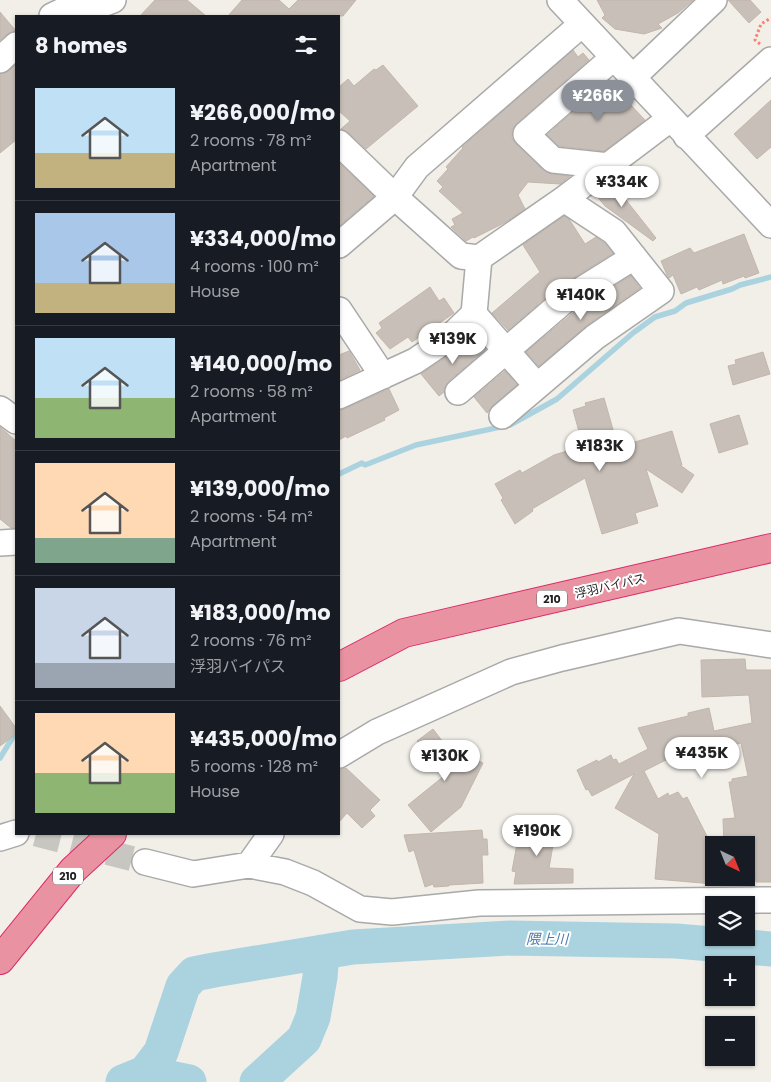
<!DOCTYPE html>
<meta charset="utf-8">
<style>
body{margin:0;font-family:Poppins,"Noto Sans JP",sans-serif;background:#242831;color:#f1f3f6;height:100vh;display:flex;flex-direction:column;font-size:19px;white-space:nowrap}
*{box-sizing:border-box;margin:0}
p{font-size:16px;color:#9ea1a6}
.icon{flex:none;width:28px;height:28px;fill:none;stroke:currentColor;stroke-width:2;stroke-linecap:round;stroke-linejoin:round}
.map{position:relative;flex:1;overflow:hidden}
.details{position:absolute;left:15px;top:15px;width:325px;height:820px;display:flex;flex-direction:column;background:#171b24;border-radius:0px;box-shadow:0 1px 4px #0004}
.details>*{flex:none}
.needle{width:32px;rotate:137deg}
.controls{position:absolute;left:705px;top:836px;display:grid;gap:10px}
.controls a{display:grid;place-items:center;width:50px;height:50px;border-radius:0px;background:#171b24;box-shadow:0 1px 4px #0004;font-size:25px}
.price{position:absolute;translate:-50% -42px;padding:0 11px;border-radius:18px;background:#fff;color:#222;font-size:16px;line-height:32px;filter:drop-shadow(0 1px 2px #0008)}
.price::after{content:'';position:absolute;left:50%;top:30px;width:15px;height:11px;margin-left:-8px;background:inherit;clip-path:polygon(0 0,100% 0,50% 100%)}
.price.active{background:#8c9099;color:#fff}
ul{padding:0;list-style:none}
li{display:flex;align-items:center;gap:15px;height:125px;padding:0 20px}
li+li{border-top:1px solid #363941}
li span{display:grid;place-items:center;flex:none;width:140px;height:100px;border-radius:0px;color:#555}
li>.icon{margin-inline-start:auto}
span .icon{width:60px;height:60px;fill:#fffc;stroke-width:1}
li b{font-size:21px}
h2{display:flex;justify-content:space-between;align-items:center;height:60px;padding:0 20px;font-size:21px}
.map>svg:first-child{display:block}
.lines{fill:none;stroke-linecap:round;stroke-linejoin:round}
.stream{stroke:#aad3df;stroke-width:5.5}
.river{stroke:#aad3df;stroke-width:35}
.building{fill:#c7bfb8;stroke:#c4b6ab}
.minor-tunnel{stroke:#c8c6c1;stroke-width:25;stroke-dasharray:25 12;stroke-linecap:butt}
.minor-casing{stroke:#a9a9a9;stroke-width:28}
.highway-casing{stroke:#dc2a67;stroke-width:30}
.path{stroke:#fa8072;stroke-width:3;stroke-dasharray:2.5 2.5;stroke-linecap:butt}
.minor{stroke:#fff;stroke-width:25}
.highway{stroke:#e892a2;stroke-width:28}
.labels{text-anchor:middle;stroke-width:4;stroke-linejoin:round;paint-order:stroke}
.shield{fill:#fff;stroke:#646464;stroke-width:1}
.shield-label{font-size:11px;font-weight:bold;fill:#222}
.street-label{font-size:12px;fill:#222;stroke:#fff}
.water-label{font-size:14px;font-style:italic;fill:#4a7aab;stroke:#fff}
</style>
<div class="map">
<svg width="771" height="1082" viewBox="0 0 771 1082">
<rect width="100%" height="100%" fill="#f2efe9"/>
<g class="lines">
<path class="stream" d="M339,474L362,463L365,465L416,445L510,425L557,399L633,333L655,317L675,311L686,303L732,289L740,285L771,277
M0,758L16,732"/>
<path class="river" d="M145,1073L189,1082
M123,1082L145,1073L161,1052L183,986L194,974L214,970L353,947L510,938L676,941L771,949
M257,1082L304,1039L313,1017L320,977L322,952"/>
</g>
<path class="building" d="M155,0H187L206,16H140Z
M242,0H279L289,9L298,0H356L343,16H228Z
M597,0H693L678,13L658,24L662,28L644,34L615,29L602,18L605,15Z
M728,0H750L761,12L749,23Z
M0,12L16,31L7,34L0,40Z
M573,50L578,57L583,53L589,60L517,123L512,130V138L516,144L543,170L551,174L570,176L560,184L528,182L518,195L525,209L504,223L474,238L473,237L466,241L451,227L455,225L452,219L463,213L439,191L443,187L437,181L448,169L446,167L463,148L462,147Z
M16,64V140L0,153V74L9,71Z
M383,65L418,106L366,149L349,133L341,129L350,121L339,111V87L348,79L354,86L374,69L376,70Z
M608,81L645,120L604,151L559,146L547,135Z
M771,100V147L757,159L734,134Z
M339,163L374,196L339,226Z
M611,181L656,238L653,241L605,206L595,194Z
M564,216L569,219L585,244L596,237L604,243L613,253L557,288L508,330L492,313L540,272L523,245Z
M744,234L759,273L745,278L744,276L723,284L722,280L699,290L697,287L681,294L673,275L669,278L667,275L661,261L690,248L694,253Z
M631,276L640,288L586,326L539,366L526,352L574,312Z
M430,287L439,301L444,298L454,313L412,342L408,337L390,349L376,333L382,328L379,323Z
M473,335L486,349L449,381L445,387L444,392L439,396L421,374L457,350Z
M349,351L360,370L339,380V355Z
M763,352L770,374L733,385L728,366L736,364L735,360Z
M505,371L517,385L493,405L487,413L474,397Z
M389,389L399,410L384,418L385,420L347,438L346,436L339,440V410L345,409Z
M604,398L618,447L672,431L682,465H680L694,475L682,493L646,469L658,506L635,513L638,523L602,534L585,478L532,509L533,511L515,524L501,500L503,498L495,484L520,470L522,473L554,455L583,446L573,410L586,406L585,403Z
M739,415L748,444L719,453L710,424Z
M0,427L16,441V528H11L0,519Z
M745,659L746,670H771V882H756L751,845H724L723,819L735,818L729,782H732V779L748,776L741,743L702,752L701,750L674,756L644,771L658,799L668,793L669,796L678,792L683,799L687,797L714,850V884L655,879L659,834L615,808L634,774L592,796L588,789L586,790L577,770L597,760L598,762L611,755L613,760L616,759L619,764L648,749L638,728L688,716V713L709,708L714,731L752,723L749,695L702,697L701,660Z
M0,706L16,728V734L0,746Z
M433,729L446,746L483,763L461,807L431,832L408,805L444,776L417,741Z
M346,768L380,800L370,810L375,816L362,828L347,813L339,822V769Z
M521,822L556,828L549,868L573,869V883L514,884L516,872L512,871Z
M482,830L483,839H487L488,855H482L483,883L449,885V886L434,887L433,884L425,887L414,850L409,852L404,835Z"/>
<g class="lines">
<path class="minor-tunnel" d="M36,834L145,862"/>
<defs>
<path id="minor" d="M560,0L771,225
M52,16L73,6L92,8L113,0
M0,60L16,45
M632,78L714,0
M686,136L771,60
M339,143L395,197L461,256L479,258L564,199L670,119
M609,166L553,160L526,134L613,58
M339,245L395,197L417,167L582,24
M479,258L474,314L537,386
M339,310L383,376
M458,392L565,300L634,257
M339,396L415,361L449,338L474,314
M0,409L16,421
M502,416L595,337L661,291L614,232L564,199
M0,543L16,542
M339,755L377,732L511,672L562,658L679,631L771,645
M0,838L16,833
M145,862L193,874L249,865L285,872L313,883L360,909L392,912L479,903L771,900
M249,865L271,834"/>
<path id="highway" d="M339,667L404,633L771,548
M0,960L73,870L112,834"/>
</defs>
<use href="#minor" class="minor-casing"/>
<use href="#highway" class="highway-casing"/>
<path class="path" d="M760,44L755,40L761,24L771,18"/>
<use href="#minor" class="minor"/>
<use href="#highway" class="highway"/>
</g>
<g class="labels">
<g class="shield">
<rect x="537" y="590.5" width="30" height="17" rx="4"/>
<rect x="53" y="867.5" width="30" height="17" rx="4"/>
</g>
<g class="shield-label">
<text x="552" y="603">210</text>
<text x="68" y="880">210</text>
</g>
<g class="street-label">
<text transform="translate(610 586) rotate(-13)" y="4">浮羽バイパス</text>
</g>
<g class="water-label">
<text transform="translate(547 939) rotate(1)" y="5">隈上川</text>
</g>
</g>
</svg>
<div class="controls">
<a><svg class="needle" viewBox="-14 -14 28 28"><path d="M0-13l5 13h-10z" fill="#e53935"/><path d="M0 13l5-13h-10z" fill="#9ea1a6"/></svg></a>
<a><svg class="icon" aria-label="layers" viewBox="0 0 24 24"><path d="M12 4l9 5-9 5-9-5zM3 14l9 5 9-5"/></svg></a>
<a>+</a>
<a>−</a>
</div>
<b class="price active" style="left:598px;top:122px">¥266K</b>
<b class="price" style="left:622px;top:208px">¥334K</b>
<b class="price" style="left:581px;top:321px">¥140K</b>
<b class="price" style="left:453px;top:365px">¥139K</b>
<b class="price" style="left:600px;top:472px">¥183K</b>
<b class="price" style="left:702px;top:779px">¥435K</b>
<b class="price" style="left:445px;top:782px">¥130K</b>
<b class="price" style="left:537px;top:857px">¥190K</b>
<section class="details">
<h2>8 homes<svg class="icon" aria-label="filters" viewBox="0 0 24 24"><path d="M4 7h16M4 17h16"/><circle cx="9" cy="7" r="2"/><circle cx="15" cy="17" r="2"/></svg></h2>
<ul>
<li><span style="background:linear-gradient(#bfe0f5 65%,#c2b280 0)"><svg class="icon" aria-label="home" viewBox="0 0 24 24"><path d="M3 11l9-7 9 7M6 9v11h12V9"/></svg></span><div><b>¥266,000/mo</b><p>2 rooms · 78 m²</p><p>Apartment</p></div></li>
<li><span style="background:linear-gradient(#a9c7e8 70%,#c2b280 0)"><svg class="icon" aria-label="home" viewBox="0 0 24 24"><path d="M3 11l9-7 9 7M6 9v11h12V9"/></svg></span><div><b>¥334,000/mo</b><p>4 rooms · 100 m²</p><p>House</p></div></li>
<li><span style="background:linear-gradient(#bfe0f5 60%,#8fb573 0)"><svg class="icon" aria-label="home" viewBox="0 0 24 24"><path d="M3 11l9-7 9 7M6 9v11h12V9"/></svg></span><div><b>¥140,000/mo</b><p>2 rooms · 58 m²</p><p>Apartment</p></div></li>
<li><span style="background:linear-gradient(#ffd9b3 75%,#7fa58c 0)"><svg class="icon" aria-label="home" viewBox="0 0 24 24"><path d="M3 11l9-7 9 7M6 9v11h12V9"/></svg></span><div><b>¥139,000/mo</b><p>2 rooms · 54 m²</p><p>Apartment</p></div></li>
<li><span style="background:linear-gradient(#c9d6e8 75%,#9aa5b1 0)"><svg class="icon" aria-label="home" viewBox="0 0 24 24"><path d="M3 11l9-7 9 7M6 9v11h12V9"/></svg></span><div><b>¥183,000/mo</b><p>2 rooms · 76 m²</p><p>浮羽バイパス</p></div></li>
<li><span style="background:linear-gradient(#ffd9b3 60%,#8fb573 0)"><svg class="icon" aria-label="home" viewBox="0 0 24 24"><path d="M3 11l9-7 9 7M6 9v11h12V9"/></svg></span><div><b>¥435,000/mo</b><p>5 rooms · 128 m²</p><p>House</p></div></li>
</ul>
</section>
</div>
